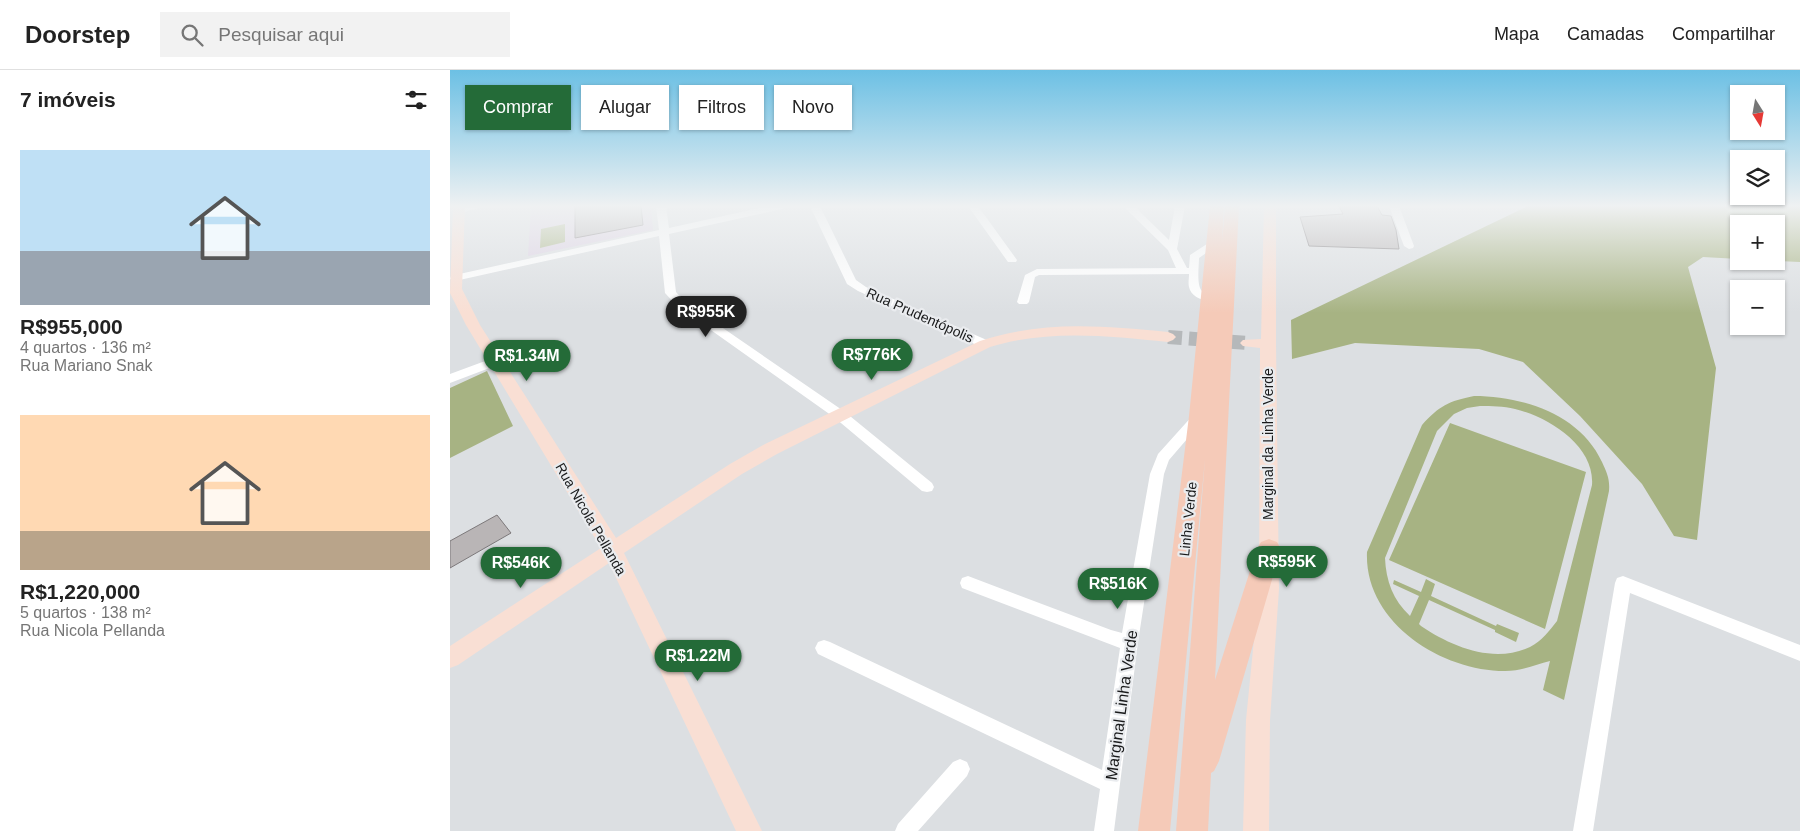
<!DOCTYPE html>
<html lang="pt">
<meta charset="utf-8">
<style>
body{margin:0;font-family:Helvetica,sans-serif;background:#f2f2f2;color:#222;height:100vh;display:flex;flex-direction:column;font-size:19px;white-space:nowrap}
*{box-sizing:border-box;margin:0}
p{font-size:16px;color:#767676}
.icon{flex:none;width:28px;height:28px;fill:none;stroke:currentColor;stroke-width:2;stroke-linecap:round;stroke-linejoin:round}
.map{position:relative;flex:1;overflow:hidden}
.sheet{display:flex;flex-direction:column;background:#fff;width:450px}
.sheet>*{flex:none}
.top-card{position:absolute;left:15px;top:15px;width:475px;height:45px;display:flex;gap:10px}
.needle{width:32px;rotate:169deg}
.buttons{position:absolute;left:1280px;top:15px;display:grid;gap:10px}
.buttons a{display:grid;place-items:center;width:55px;height:55px;border-radius:0px;background:#fff;box-shadow:0 1px 4px #0004;font-size:25px}
.price{position:absolute;translate:-50% -42px;padding:0 11px;border-radius:18px;background:#246b38;color:#fff;font-size:16px;line-height:32px;filter:drop-shadow(0 1px 2px #0008)}
.price::after{content:'';position:absolute;left:50%;top:30px;width:15px;height:11px;margin-left:-8px;background:inherit;clip-path:polygon(0 0,100% 0,50% 100%)}
.price.current{background:#222;color:#fff}
ul{padding:0;list-style:none}
li{display:grid;align-content:center;gap:10px;height:265px;padding:0 20px}
li span{display:grid;place-items:center;height:155px;border-radius:0px;color:#555}
li>.icon{margin-inline-start:auto}
span .icon{width:90px;height:90px;fill:#fffc;stroke-width:1}
li b{font-size:21px}
h2{display:flex;justify-content:space-between;align-items:center;height:60px;padding:0 20px;font-size:21px}
.pill{padding:0 18px;border-radius:0px;background:#fff;box-shadow:0 1px 4px #0004;font-size:18px;line-height:45px}
.pill.current{background:#246b38;color:#fff}
header{display:flex;align-items:center;gap:30px;box-sizing:border-box;height:70px;padding:0 25px;background:#fff;border-bottom:1px solid #e0e0e0}
header strong{font-size:24px}
nav{display:flex;gap:28px;margin-inline-start:auto;font-size:18px}
.search{width:350px;height:45px;background:#f2f2f2;display:flex;align-items:center;gap:12px;box-sizing:border-box;padding:0 18px;border-radius:0px;color:#767676;font-size:19px}
main{display:flex;flex:1;min-height:0}
.map>svg:first-child{display:block}
.education{fill:#dcd0e3}
.green{fill:#a7b383;fill-rule:evenodd}
.building{fill:#b9b5b6;stroke:#7c787a}
.lines{fill:none;stroke-linecap:round;stroke-linejoin:round}
.major-tunnel{stroke:#b5b8ba;stroke-width:14;stroke-dasharray:14 7;stroke-linecap:butt}
.minor{fill:#fff;fill-rule:evenodd}
.major{fill:#f9dfd4;fill-rule:evenodd}
.highway{fill:#f5cab8;fill-rule:evenodd}
.labels{text-anchor:middle;stroke-width:4.5;stroke-linejoin:round;paint-order:stroke}
.street-label{font-size:14px;fill:#191a1b;stroke:#eaecef}
.near-street-label{font-size:16px;fill:#191a1b;stroke:#eaecef}
</style>
<header>
<strong>Doorstep</strong>
<div class="search"><svg class="icon" aria-label="search" viewBox="0 0 24 24"><circle cx="10" cy="10" r="6"/><path d="M15 15l6 6"/></svg>Pesquisar aqui</div>
<nav><a>Mapa</a><a>Camadas</a><a>Compartilhar</a></nav>
</header>
<main>
<section class="sheet">
<h2>7 imóveis<svg class="icon" aria-label="filters" viewBox="0 0 24 24"><path d="M4 7h16M4 17h16"/><circle cx="9" cy="7" r="2"/><circle cx="15" cy="17" r="2"/></svg></h2>
<ul>
<li><span style="background:linear-gradient(#bfe0f5 65%,#9aa5b1 0)"><svg class="icon" aria-label="home" viewBox="0 0 24 24"><path d="M3 11l9-7 9 7M6 9v11h12V9"/></svg></span><div><b>R$955,000</b><p>4 quartos · 136 m²</p><p>Rua Mariano Snak</p></div></li>
<li><span style="background:linear-gradient(#ffd9b3 75%,#b9a48a 0)"><svg class="icon" aria-label="home" viewBox="0 0 24 24"><path d="M3 11l9-7 9 7M6 9v11h12V9"/></svg></span><div><b>R$1,220,000</b><p>5 quartos · 138 m²</p><p>Rua Nicola Pellanda</p></div></li>
</ul>
</section>
<div class="map">
<svg width="1350" height="761" viewBox="0 0 1350 761">
<rect width="100%" height="100%" fill="#dcdfe2"/>
<path class="education" d="M81,136H201L203,160L78,186Z"/>
<path class="green" d="M1078,136H1350V192L1326,191V154H1289V189L1253,187L1238,197L1266,298L1247,470L1224,466L1192,414L1130,346L1073,292L1029,279L905,273L842,289L841,250Z
M115,154V172L90,178L91,159Z
M37,301L63,356L0,388V318Z
M1024,326C1072,326 1130,344 1152,392C1157,403 1160,409 1159,421L1114,630L1093,620L1100,591C1085,595 1071,601 1055,601C991,601 914,552 917,482L972,355C989,336 999,331 1024,326ZM1030,336C1042,336 1053,336 1065,339C1099,347 1145,376 1142,415L1107,551C1099,561 1092,571 1080,577C1044,594 1002,577 971,556L969,554L979,530L1045,560V562L1066,572L1069,563L1047,554L1046,556L981,526L985,514L976,509L971,522L944,510L943,514L969,526L960,546C943,530 936,511 935,488L987,361L1004,344L1017,338Z
M1000,353L1136,402L1095,559L939,490Z"/>
<path class="building" d="M125,136H191L193,155L125,168Z
M889,136H927L932,145L941,146L946,160L949,179L859,176L850,147L893,144Z
M47,445L61,463L0,498V471Z"/>
<g class="lines">
<path class="major-tunnel" d="M718,267L798,273"/>
<path class="minor" d="M16,136H35L8,144L3,141Z
M206,136H216L219,158L318,136H337L332,139L219,164L226,222L235,232L395,342L482,413L484,417L482,421L477,422L472,421L385,348L227,236L215,223L209,166L5,211L0,209L1,206L5,205L209,160Z
M360,136H370L406,210L416,217L539,271L541,274L539,277H531L408,221L397,214Z
M518,136H528L567,190L566,192H558Z
M673,136H684L719,170L725,136H735L727,179L737,198H739L740,185L760,172H768L769,174L749,188C749,197 746,217 753,222C757,225 761,225 765,228L763,230C754,232 741,227 739,217C738,214 739,208 739,204L589,205L585,207L579,232L577,234H569L567,232L575,205L587,199L726,198L718,180Z
M939,136H949L964,176L963,178L959,179L954,176Z
M46,287L50,288L52,291L50,294L0,313V304Z
M749,342L754,344L756,347L719,390L714,404L688,572L664,761H644L650,719L368,584L365,578L368,572L374,570L380,572L652,700L670,578L512,518L510,513L512,508L518,506L661,560L672,563L700,404L708,384L744,344Z
M1173,506L1350,575V591L1180,523L1143,761H1123L1165,513L1167,508Z
M510,689L517,692L520,699L517,706L468,761H445L448,754L503,692Z"/>
<path class="major" d="M3,136H15L12,219L30,255L166,468L280,394L315,374L530,271C596,250 650,256 718,262L723,264L726,267L723,270L718,272C658,266 599,259 540,277L327,384L292,404L174,483L312,761H286L159,493L8,595L0,598V576L151,478L16,255L0,223Z
M814,136H826V274L829,519L820,650L819,761H793L796,650L809,519L810,278L793,276L790,273L793,270L811,269Z"/>
<path class="highway" d="M760,136H774L772,173L775,136H789L765,610L807,479L811,472L819,469L827,472L831,479L769,691L764,701L761,703L758,761H726L755,389L720,761H688L739,346Z"/>
</g>
<linearGradient id="sky" x2="0" y2="1"><stop stop-color="#6cc0e4"/><stop offset="0.56" stop-color="#eff1f2"/><stop offset="1" stop-color="#eff1f2" stop-opacity="0"/></linearGradient>
<rect width="1350" height="243" fill="url(#sky)"/>
<g class="labels">
<g class="street-label">
<text transform="translate(470 245) rotate(24)" y="5">Rua Prudentópolis</text>
<text transform="translate(818 374) rotate(-90)" y="5">Marginal da Linha Verde</text>
<text transform="translate(141 449) rotate(60)" y="5">Rua Nicola Pellanda</text>
<text transform="translate(738 449) rotate(-84)" y="5">Linha Verde</text>
</g>
<g class="near-street-label">
<text transform="translate(671 635) rotate(-82)" y="6">Marginal Linha Verde</text>
</g>
</g>
</svg>
<div class="buttons">
<a><svg class="needle" viewBox="-14 -14 28 28"><path d="M0-13l5 13h-10z" fill="#e53935"/><path d="M0 13l5-13h-10z" fill="#767676"/></svg></a>
<a><svg class="icon" aria-label="layers" viewBox="0 0 24 24"><path d="M12 4l9 5-9 5-9-5zM3 14l9 5 9-5"/></svg></a>
<a>+</a>
<a>−</a>
</div>
<b class="price current" style="left:256px;top:268px">R$955K</b>
<b class="price" style="left:422px;top:311px">R$776K</b>
<b class="price" style="left:77px;top:312px">R$1.34M</b>
<b class="price" style="left:837px;top:518px">R$595K</b>
<b class="price" style="left:71px;top:519px">R$546K</b>
<b class="price" style="left:668px;top:540px">R$516K</b>
<b class="price" style="left:248px;top:612px">R$1.22M</b>
<div class="top-card">
<a class="pill current">Comprar</a>
<a class="pill">Alugar</a>
<a class="pill">Filtros</a>
<a class="pill">Novo</a>
</div>
</div>
</main>
